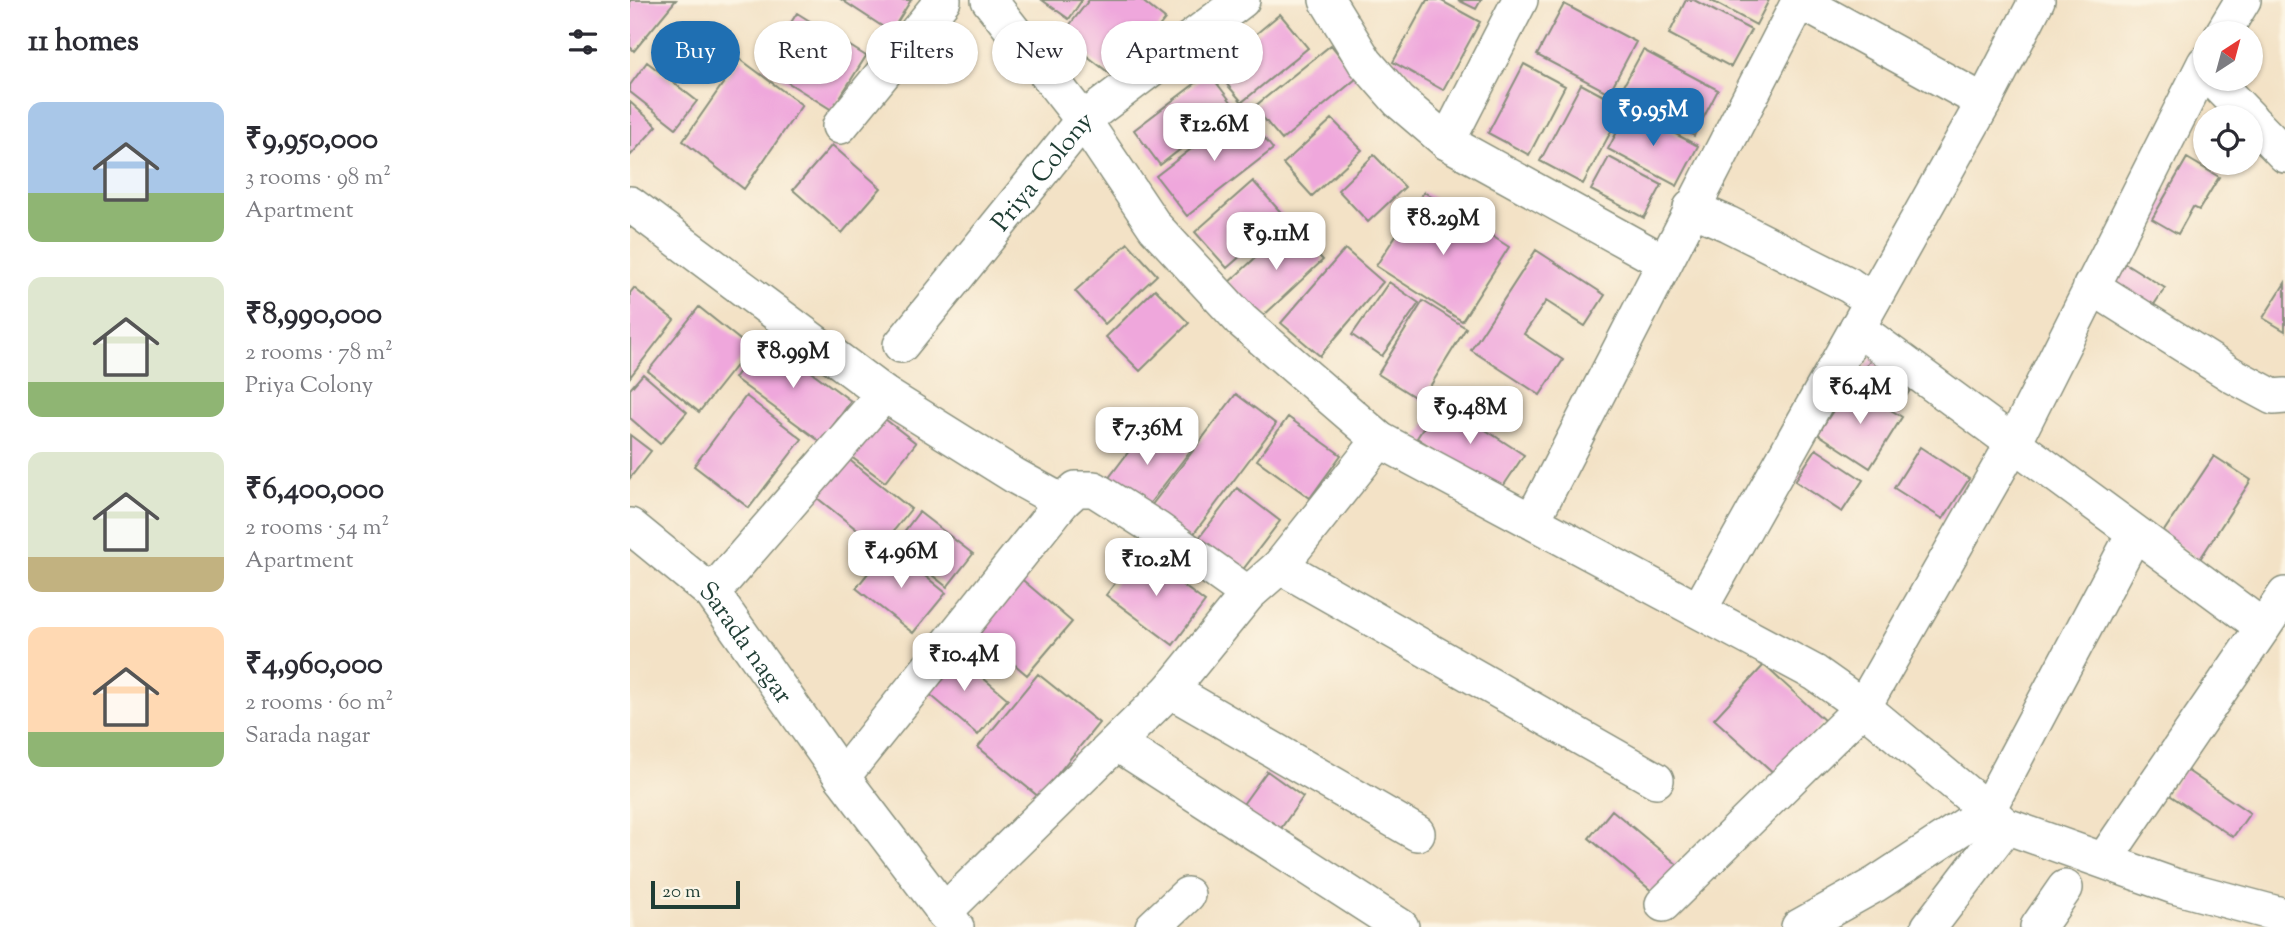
<!DOCTYPE html>
<meta charset="utf-8">
<style>
body{margin:0;font-family:"Sorts Mill Goudy",serif;background:#f2f2f3;color:#2b2b33;height:100vh;display:flex;flex-direction:column;font-size:26px;white-space:nowrap}
*{box-sizing:border-box;margin:0}
p{font-size:23px;color:#7c7c81}
.icon{flex:none;width:38px;height:38px;fill:none;stroke:currentColor;stroke-width:2;stroke-linecap:round;stroke-linejoin:round}
.map{position:relative;flex:1;overflow:hidden}
.sheet{display:flex;flex-direction:column;background:#fff;width:630px}
.sheet>*{flex:none}
.hud{position:absolute;left:21px;top:21px;width:665px;height:63px;display:flex;gap:14px}
.needle{width:46px;rotate:36deg}
.fabs{position:absolute;left:1563px;top:21px;display:grid;gap:14px}
.fabs a{display:grid;place-items:center;width:70px;height:70px;border-radius:50%;background:#fff;box-shadow:0 2px 5px #0004;font-size:35px}
.scale{position:absolute;left:21px;bottom:18px;width:89px;box-sizing:border-box;padding-left:7px;border:4px solid #1f3d34;border-top:0;font-size:19px;line-height:24px;white-space:nowrap;color:#1f3d34;-webkit-text-stroke:5px #fcf5e5;paint-order:stroke}
.price{position:absolute;translate:-50% -60px;padding:0 16px;border-radius:14px;background:#fff;color:#222;font-size:23px;line-height:46px;filter:drop-shadow(0 2px 4px #0008)}
.price::after{content:'';position:absolute;left:50%;top:42px;width:21px;height:16px;margin-left:-10px;background:inherit;clip-path:polygon(0 0,100% 0,50% 100%)}
.price.active{background:#1f6fb2;color:#fff}
ul{padding:0;list-style:none}
li{display:flex;align-items:center;gap:21px;height:175px;padding:0 28px}
li span{display:grid;place-items:center;flex:none;width:196px;height:140px;border-radius:14px;color:#555}
li>.icon{margin-inline-start:auto}
span .icon{width:84px;height:84px;fill:#fffc;stroke-width:1}
li b{font-size:30px}
h2{display:flex;justify-content:space-between;align-items:center;height:84px;padding:0 28px;font-size:30px}
.chip{padding:0 24px;border-radius:32px;background:#fff;box-shadow:0 2px 5px #0004;font-size:24px;line-height:63px}
.chip.active{background:#1f6fb2;color:#fff}
main{display:flex;flex:1;min-height:0}
.map>svg:first-child{display:block}
.building{fill:#efa7dc}
.lines{fill:none;stroke-linecap:round;stroke-linejoin:round}
.street-casing{stroke:#89907d;stroke-width:38}
.street{stroke:#fff;stroke-width:35}
.labels{text-anchor:middle;stroke-width:5;stroke-linejoin:round;paint-order:stroke}
.street-label{font-size:26px;fill:#1f3d34;stroke:#fcf5e5}
</style>
<main>
<section class="sheet">
<h2>11 homes<svg class="icon" aria-label="filters" viewBox="0 0 24 24"><path d="M4 7h16M4 17h16"/><circle cx="9" cy="7" r="2"/><circle cx="15" cy="17" r="2"/></svg></h2>
<ul>
<li><span style="background:linear-gradient(#a9c7e8 65%,#8fb573 0)"><svg class="icon" aria-label="home" viewBox="0 0 24 24"><path d="M3 11l9-7 9 7M6 9v11h12V9"/></svg></span><div><b>₹9,950,000</b><p>3 rooms · 98 m²</p><p>Apartment</p></div></li>
<li><span style="background:linear-gradient(#dfe7d0 75%,#8fb573 0)"><svg class="icon" aria-label="home" viewBox="0 0 24 24"><path d="M3 11l9-7 9 7M6 9v11h12V9"/></svg></span><div><b>₹8,990,000</b><p>2 rooms · 78 m²</p><p>Priya Colony</p></div></li>
<li><span style="background:linear-gradient(#dfe7d0 75%,#c2b280 0)"><svg class="icon" aria-label="home" viewBox="0 0 24 24"><path d="M3 11l9-7 9 7M6 9v11h12V9"/></svg></span><div><b>₹6,400,000</b><p>2 rooms · 54 m²</p><p>Apartment</p></div></li>
<li><span style="background:linear-gradient(#ffd9b3 75%,#8fb573 0)"><svg class="icon" aria-label="home" viewBox="0 0 24 24"><path d="M3 11l9-7 9 7M6 9v11h12V9"/></svg></span><div><b>₹4,960,000</b><p>2 rooms · 60 m²</p><p>Sarada nagar</p></div></li>
</ul>
</section>
<div class="map">
<svg width="1655" height="927" viewBox="0 0 1655 927">
<rect width="100%" height="100%" fill="#fcf5e5"/>
<filter id="ink" filterUnits="userSpaceOnUse"><feTurbulence type="fractalNoise" baseFrequency=".0143" numOctaves="2"/><feDisplacementMap in="SourceGraphic" scale="14" xChannelSelector="R" yChannelSelector="G"/><feConvolveMatrix kernelMatrix="1 2 1 2 8 2 1 2 1" color-interpolation-filters="sRGB"/></filter>
<filter id="wash" filterUnits="userSpaceOnUse"><feTurbulence type="fractalNoise" baseFrequency=".00686" numOctaves="4" result="noise"/><feDisplacementMap in="SourceGraphic" scale="28" xChannelSelector="R" yChannelSelector="G"/><feGaussianBlur stdDeviation="1.57" result="paint"/><feColorMatrix in="noise" values="0 0 0 0 0 0 0 0 0 0 0 0 0 0 0 0 0 1.4 0 .05"/><feComposite in="paint" operator="in"/></filter>
<g filter="url(#wash)">
<rect width="100%" height="100%" fill="#f3e2c6"/>
<g id="blocks">
<path class="building" d="M0,0H46L4,51L0,47Z
M212,0H281L261,32Z
M412,0H452L439,19Z
M459,0H511L535,19L487,79L431,36Z
M797,0H810L850,22L813,90L763,62Z
M828,0H851L846,9Z
M1056,0H1064L1121,30L1101,67L1039,34Z
M1080,0H1139L1126,25Z
M934,4L1006,42L979,93L907,55Z
M167,13L236,56L202,110L133,67Z
M650,14L678,48L612,102L584,69Z
M701,45L727,78L652,140L624,107Z
M1013,50L1088,90L1064,136L988,96Z
M110,59L172,105L114,189L53,141Z
M17,62L67,101L46,128L0,92V85Z
M894,64L935,86L899,155L858,133Z
M579,73L605,107L530,165L504,130Z
M951,84L994,107L953,184L910,161Z
M0,102L27,126L0,156Z
M999,109L1068,146L1047,186L978,149Z
M612,110L643,149L557,216L526,176Z
M702,119L732,150L682,196L653,164Z
M202,145L251,188L212,233L163,190Z
M744,155L775,187L738,222L708,190Z
M979,157L1032,185L1014,218L961,190Z
M1557,158L1589,177L1569,210L1563,207L1548,234L1522,219Z
M623,181L655,217L597,268L565,232Z
M794,192L879,247L832,321L746,266Z
M661,225L693,260L631,318L598,283Z
M498,243L527,275L475,324L445,291Z
M715,249L753,282L690,356L651,323Z
M906,250L975,295L955,326L916,301L894,334L933,360L910,395L841,350Z
M1495,263L1535,288L1517,315L1478,290Z
M759,282L789,303L752,356L722,335Z
M1655,283V331L1633,318Z
M4,288L44,320L0,377V293Z
M525,289L559,323L510,371L476,337Z
M793,301L836,328L791,401L748,374Z
M69,307L120,348L69,412L18,371Z
M134,337L221,401L191,442L104,378Z
M1245,353L1286,381L1271,404L1229,376Z
M13,374L57,412L30,444L0,418V389Z
M1220,384L1272,417L1240,468L1188,434Z
M606,394L646,424L559,540L518,510Z
M116,396L172,439L119,508L64,466Z
M811,401L894,455L870,491L787,438Z
M251,416L286,443L255,482L220,456Z
M658,417L711,455L680,498L627,460Z
M521,422L560,451L513,512L475,483Z
M0,435L21,451L0,478Z
M1290,447L1339,479L1313,519L1264,488Z
M1186,449L1233,480L1212,512L1165,481Z
M1584,456L1621,480L1570,559L1532,534Z
M217,458L281,509L250,548L186,497Z
M607,488L650,521L608,576L565,543Z
M289,512L343,554L317,587L264,545Z
M259,547L316,593L283,633L226,588Z
M509,552L575,602L543,645L476,595Z
M388,576L442,622L397,675L343,629Z
M321,651L378,699L348,735L291,687Z
M1134,665L1195,721L1146,775L1084,719Z
M408,674L469,723L409,797L348,747Z
M1555,769L1620,813L1603,837L1538,794Z
M637,771L673,797L642,841L606,814Z
M982,810L1048,865L1024,893L959,838Z"/>
</g>
</g>
<g filter="url(#ink)">
<use href="#blocks" fill-opacity="0" stroke="#89907d" stroke-width="2"/>
<g class="lines">
<defs>
<g id="street">
<path d="M359,0L453,120L525,227L611,320L750,440L1185,673L1233,707L1376,826L1544,886L1655,916"/>
<path d="M697,0L735,62L769,101L817,142L1034,262"/>
<path d="M1170,1L1354,102"/>
<path d="M1593,33L1613,0"/>
<path d="M1582,79L1619,117"/>
<path d="M1620,119L1655,155"/>
<path d="M210,126L313,0"/>
<path d="M817,142L890,0"/>
<path d="M0,204L254,394L385,476L432,502"/>
<path d="M1061,208L1098,224L1219,285L1242,301"/>
<path d="M1461,286L1602,375L1643,397L1655,396"/>
<path d="M1227,328L1633,627"/>
<path id="s1" d="M271,345L453,120L612,0"/>
<path d="M902,521L1170,0"/>
<path id="s2" d="M0,526L82,593L212,777L326,927"/>
<path d="M650,566L1026,780"/>
<path d="M82,593L254,394"/>
<path d="M1069,610L1354,102L1407,0"/>
<path d="M540,690L787,833"/>
<path d="M488,744L771,927"/>
<path d="M212,777L432,502L446,489H464L527,529L618,594"/>
<path d="M1474,860L1655,595"/>
<path d="M1033,904L1233,707L1383,444L1575,63"/>
<path d="M313,913L540,690L618,594L650,566L750,440"/>
<path d="M523,927L557,895"/>
<path d="M1169,927L1246,884L1357,811L1504,534"/>
<path d="M1299,927L1376,826"/>
<path d="M1408,927L1435,888"/>
</g>
</defs>
<use href="#street" class="street-casing"/>
<use href="#street" class="street"/>
</g>
</g>
<g class="labels">
<g class="street-label">
<text dy="9" stroke="none"><textPath href="#s1" startOffset="224">Priya Colony</textPath></text>
<text dy="9" stroke="none"><textPath href="#s2" startOffset="166">Sarada nagar</textPath></text>
</g>
</g>
</svg>
<div class="fabs">
<a><svg class="needle" viewBox="-14 -14 28 28"><path d="M0-13l5 13h-10z" fill="#e53935"/><path d="M0 13l5-13h-10z" fill="#7c7c81"/></svg></a>
<a><svg class="icon" aria-label="locate" viewBox="0 0 24 24"><circle cx="12" cy="12" r="6"/><path d="M12 2v4M12 18v4M2 12h4M18 12h4"/></svg></a>
</div>
<div class="scale">20 m</div>
<b class="price active" style="left:1023px;top:148px">₹9.95M</b>
<b class="price" style="left:584px;top:163px">₹12.6M</b>
<b class="price" style="left:813px;top:257px">₹8.29M</b>
<b class="price" style="left:646px;top:272px">₹9.11M</b>
<b class="price" style="left:163px;top:390px">₹8.99M</b>
<b class="price" style="left:1230px;top:426px">₹6.4M</b>
<b class="price" style="left:840px;top:446px">₹9.48M</b>
<b class="price" style="left:517px;top:467px">₹7.36M</b>
<b class="price" style="left:271px;top:590px">₹4.96M</b>
<b class="price" style="left:526px;top:598px">₹10.2M</b>
<b class="price" style="left:334px;top:693px">₹10.4M</b>
<div class="hud">
<a class="chip active">Buy</a>
<a class="chip">Rent</a>
<a class="chip">Filters</a>
<a class="chip">New</a>
<a class="chip">Apartment</a>
</div>
</div>
</main>
